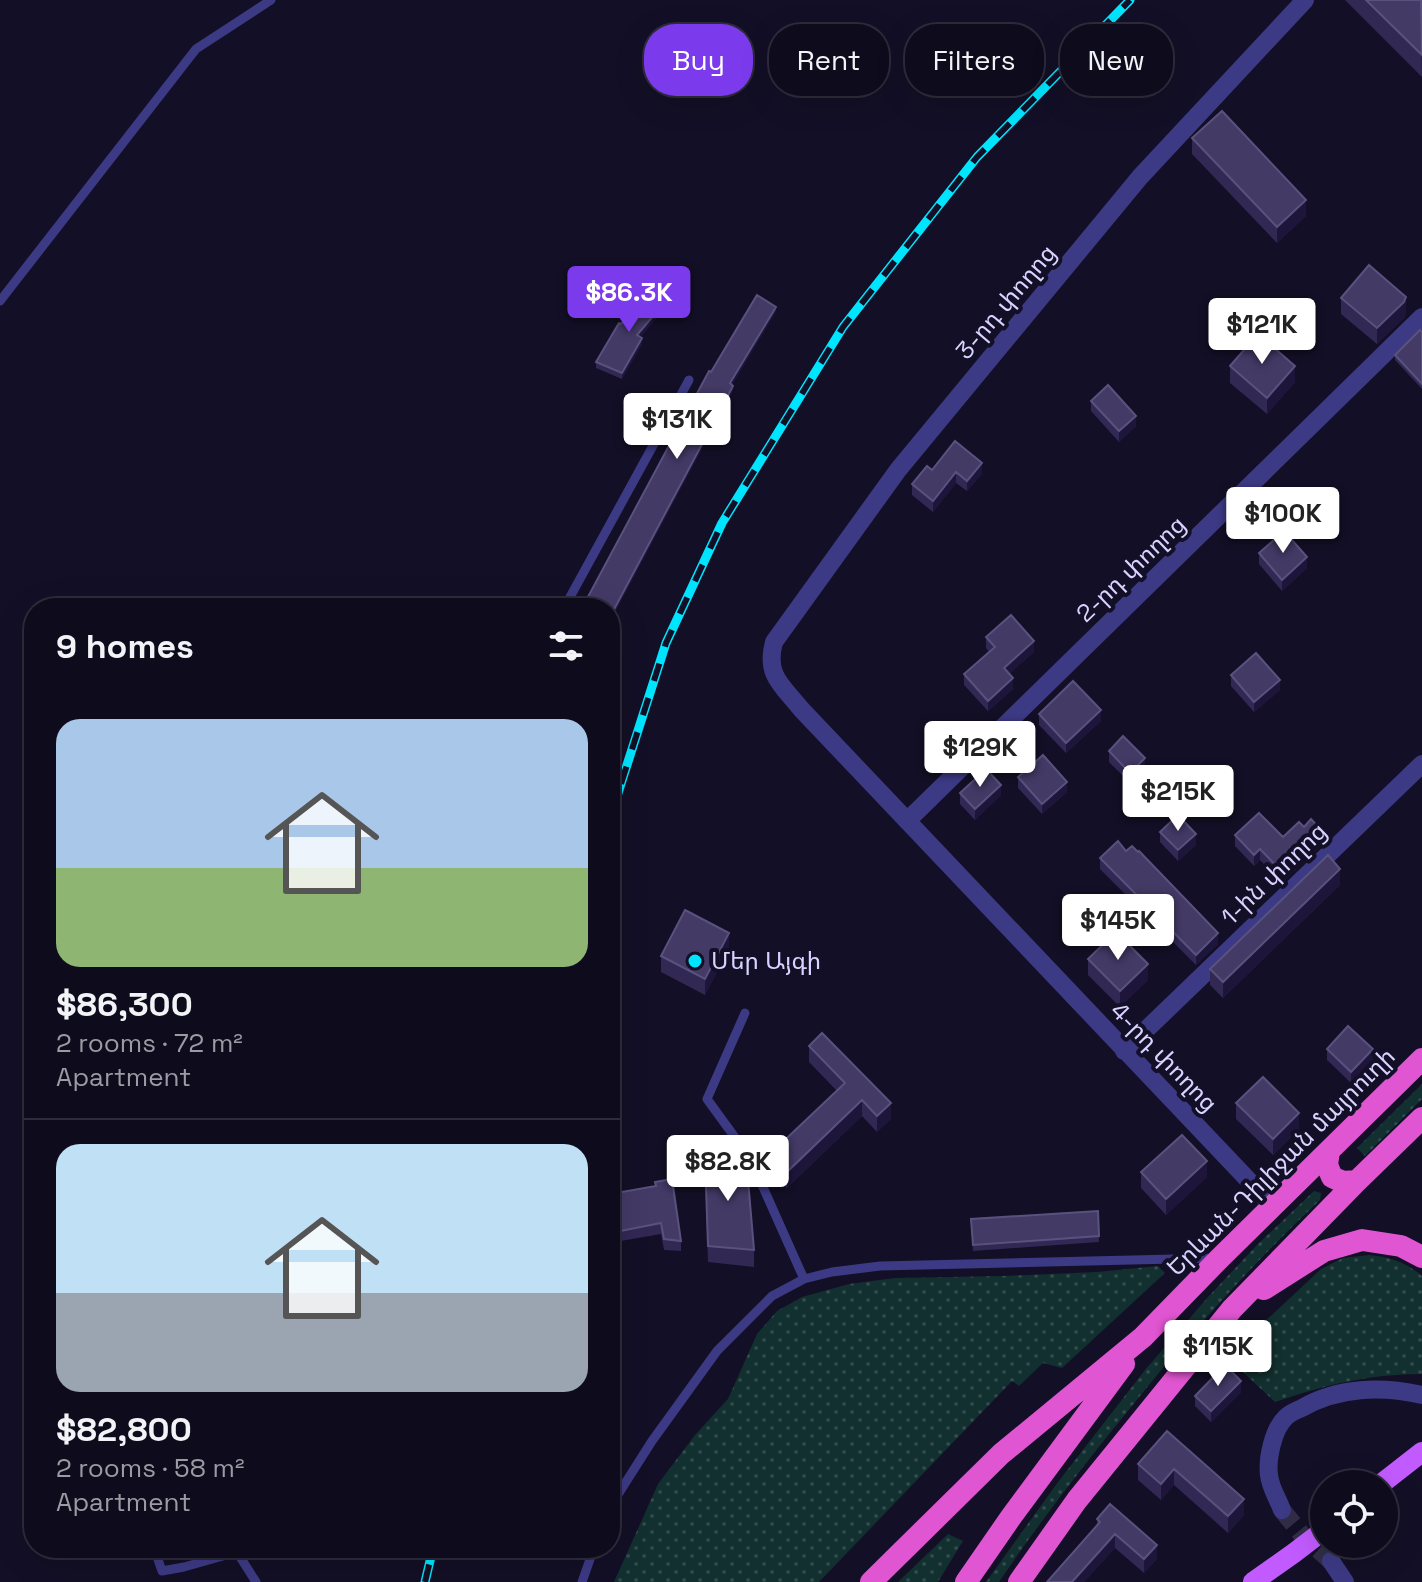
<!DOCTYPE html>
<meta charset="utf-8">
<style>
body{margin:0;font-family:"Space Grotesk","Noto Sans Armenian",sans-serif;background:#171425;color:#f1f3f6;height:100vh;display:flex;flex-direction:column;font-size:30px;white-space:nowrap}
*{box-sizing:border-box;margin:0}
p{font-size:26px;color:#9b9ba3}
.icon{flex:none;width:44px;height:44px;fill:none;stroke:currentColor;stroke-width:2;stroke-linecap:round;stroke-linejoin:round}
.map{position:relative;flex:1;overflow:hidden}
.drawer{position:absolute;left:24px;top:598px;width:596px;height:960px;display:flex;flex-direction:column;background:#0e0b1c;border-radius:32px;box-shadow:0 8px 32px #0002,0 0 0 2px #2e2b3b}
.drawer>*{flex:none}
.banner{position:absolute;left:644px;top:24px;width:658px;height:72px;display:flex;gap:16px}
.controls{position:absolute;left:1310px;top:1470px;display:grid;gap:16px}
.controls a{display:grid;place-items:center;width:88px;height:88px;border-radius:50%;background:#0e0b1c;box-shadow:0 8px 32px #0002,0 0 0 2px #2e2b3b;font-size:40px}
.price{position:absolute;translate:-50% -68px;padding:0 18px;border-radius:8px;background:#fff;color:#222;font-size:26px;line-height:52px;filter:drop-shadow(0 2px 4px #0008)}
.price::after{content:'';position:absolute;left:50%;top:48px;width:24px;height:18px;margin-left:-12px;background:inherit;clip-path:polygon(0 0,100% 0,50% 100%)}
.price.selected{background:#7c3aed;color:#fff}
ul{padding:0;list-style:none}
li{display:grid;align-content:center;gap:16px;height:424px;padding:0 32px}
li+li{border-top:2px solid #2e2b3b}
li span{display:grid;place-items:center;height:248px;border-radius:24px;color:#555}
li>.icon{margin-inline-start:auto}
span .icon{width:144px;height:144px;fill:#fffc;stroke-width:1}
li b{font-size:34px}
h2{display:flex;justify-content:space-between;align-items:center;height:96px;padding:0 32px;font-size:34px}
.tag{padding:0 28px;border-radius:32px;background:#0e0b1c;box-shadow:0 8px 32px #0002,0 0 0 2px #2e2b3b;font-size:28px;line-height:72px}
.tag.selected{background:#7c3aed;color:#fff}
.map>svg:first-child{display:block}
.green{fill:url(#green-dots)}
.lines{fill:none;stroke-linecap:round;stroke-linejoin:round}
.minor-tunnel{stroke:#312d47;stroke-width:18;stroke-dasharray:18 9;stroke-linecap:butt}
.service{stroke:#3d3a85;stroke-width:9}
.minor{stroke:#3d3a85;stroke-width:18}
.primary{stroke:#c25bff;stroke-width:20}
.trunk{stroke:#e055d1;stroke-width:22}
.rail-casing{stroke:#00e5ff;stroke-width:9}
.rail{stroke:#130f26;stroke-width:6;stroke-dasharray:18;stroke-linecap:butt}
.primary-bridge{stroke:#c25bff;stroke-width:20}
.wall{fill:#312854}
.shaded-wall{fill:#1d163a}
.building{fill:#433a66;stroke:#5a527e;stroke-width:2}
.poi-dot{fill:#00e5ff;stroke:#130f26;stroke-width:3}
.labels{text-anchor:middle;stroke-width:8;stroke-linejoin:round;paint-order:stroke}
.street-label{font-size:24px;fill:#d9d4ff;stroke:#130f26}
.poi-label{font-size:24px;fill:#d9d4ff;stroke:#130f26;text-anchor:start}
</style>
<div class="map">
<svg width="1422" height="1582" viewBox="0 0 1422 1582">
<defs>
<pattern id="green-dots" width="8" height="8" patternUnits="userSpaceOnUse" patternTransform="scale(2)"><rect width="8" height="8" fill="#12302f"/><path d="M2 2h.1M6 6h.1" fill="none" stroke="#344d4e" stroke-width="1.8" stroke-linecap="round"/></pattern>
</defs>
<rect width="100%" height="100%" fill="#130f26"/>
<path class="green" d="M1422,1084V1099L1365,1156L1357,1148Z
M1314,1191L1321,1193L1320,1200C1250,1266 1187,1337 1127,1412C1082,1467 1039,1523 999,1582H986L1058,1482L1145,1370L1208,1297L1258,1244Z
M1369,1255C1389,1257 1406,1262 1422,1276V1374C1369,1374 1325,1385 1275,1402L1227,1357L1321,1269L1343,1258Z
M1158,1266L1165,1273L1062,1368L1043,1363L1019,1386L1012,1381L819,1582H614L658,1484L695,1435L728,1399L757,1334L777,1311L802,1297L849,1284L895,1278L1003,1276L1097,1272Z
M948,1534L963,1541L938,1582H898Z"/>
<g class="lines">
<path class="minor-tunnel" d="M1282,1510L1303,1536L1331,1561"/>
<path class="service" d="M0,301L196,49L271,0
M564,608L689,380
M745,1013L707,1099L750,1158L804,1279
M610,1507L652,1441L717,1351L772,1296L804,1279L832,1272L880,1266L1216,1258
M154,1548L162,1571L184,1567L237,1552
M237,1548V1552L256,1582
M582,1582L594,1548"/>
<path class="minor" d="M907,821L1422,317
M1124,1051L1422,764
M1273,1206L801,709C782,685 765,675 774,642L898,470L1140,177L1305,0
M1282,1510C1278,1499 1270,1487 1269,1475C1267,1459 1273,1429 1286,1417C1290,1413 1297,1410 1302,1408C1338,1387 1382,1386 1422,1395
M1331,1561L1345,1582"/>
<path class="primary" d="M1381,1484L1422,1452"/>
<path class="trunk" d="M1329,1151L1327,1165L1332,1177L1343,1182L1357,1181
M1264,1289L1324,1251L1362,1240L1401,1246L1422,1257
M871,1582L1001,1454L1143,1337L1220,1258L1422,1059
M966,1582L1011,1517L1124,1364
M1019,1582L1077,1500L1232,1309L1357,1181L1422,1118"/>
<defs>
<path id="rail" d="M610,818L666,643L722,523L843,327L977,157L1130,0
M425,1582L433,1548"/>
</defs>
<use href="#rail" class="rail-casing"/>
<use href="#rail" class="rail"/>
<path class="primary-bridge" d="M1253,1582L1294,1553L1324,1530"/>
</g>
<path class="wall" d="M1345,0H1421L1422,77Z
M1192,138L1306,216L1277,243L1192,154Z
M1341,298L1406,313L1404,318L1377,344L1341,314Z
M665,308L640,337L642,344L622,379L596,368V362L621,324Z
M1422,332V389L1395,360V355Z
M1230,366L1295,382L1267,414L1230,383Z
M1091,401L1136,426L1119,442L1091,411Z
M932,470L982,474L967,491L956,483L933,512L912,495V484Z
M1259,553L1307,568L1282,591L1259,564Z
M986,637L1034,652L1009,674L1013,689L988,711L964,685V674L989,652L986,648Z
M1231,675L1280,690L1254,712L1231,686Z
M1039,714L1101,721L1066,753L1039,725Z
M1109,751L1145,768L1130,783L1109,762Z
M1018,777L1067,792L1042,814L1018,788Z
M960,793L1001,795L975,820L960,804Z
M1160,832L1196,845L1178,861L1160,842Z
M1235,835L1283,837L1323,843L1282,883L1260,860L1254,866L1235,846Z
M1100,858L1218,944L1196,965L1100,869Z
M1340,885L1223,998L1210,985V969Z
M729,949L705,995L661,972V956Z
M1088,959L1148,980L1120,1007L1088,975Z
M809,1046L891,1119L877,1132L862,1116L787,1188L770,1171V1154L837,1091L809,1062Z
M1327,1049L1373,1060L1351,1083L1327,1060Z
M1236,1103L1299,1129L1273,1155L1236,1119Z
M705,1172L754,1250V1267L708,1262Z
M1141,1172L1207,1177L1166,1215L1141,1188Z
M655,1186L681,1241V1251L664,1250L661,1234L615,1242L610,1218V1194Z
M1098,1211L1099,1242L973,1251L971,1219Z
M1241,1392L1211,1422L1195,1406V1396Z
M1167,1431L1244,1515L1228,1533L1174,1485L1161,1500L1138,1480V1464Z
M1097,1519L1157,1559L1144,1573L1115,1548L1084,1582H1047L1097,1525Z"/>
<path class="shaded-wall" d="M1306,200V216L1277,243V227Z
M1406,297V313L1404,318L1377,344V328Z
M665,302V308L637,340V335Z
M776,307V312L730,389V383Z
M642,338V344L622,379V373Z
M1295,366V382L1267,414V398Z
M733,386V391L610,622V617Z
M1136,416V426L1119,442V431Z
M982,463V474L967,491V481Z
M956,472V483L933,512V501Z
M1307,557V568L1282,591V580Z
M1034,641V652L1004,679V668Z
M1013,678V689L988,711V701Z
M1280,680V690L1254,712V702Z
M1101,710V721L1066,753V743Z
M1145,758V768L1130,783V773Z
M1067,782V792L1042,814V804Z
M1001,785V795L975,820V809Z
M1323,832V843L1282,883V872Z
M1196,834V845L1178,861V850Z
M1260,849V860L1254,866V855Z
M1340,869V885L1223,998V982Z
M729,933V949L705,995V979Z
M1218,933V944L1196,965V955Z
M1148,964V980L1120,1007V991Z
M1373,1049V1060L1351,1083V1072Z
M862,1100V1116L787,1188V1172Z
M891,1103V1119L877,1132V1116Z
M1299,1113V1129L1273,1155V1139Z
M1207,1161V1177L1166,1215V1199Z
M1241,1381V1392L1211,1422V1411Z
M1174,1469V1485L1161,1500V1484Z
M1244,1499V1515L1228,1533V1516Z
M1115,1534V1548L1084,1582H1072Z
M1157,1545V1559L1144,1573V1559Z"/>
<path class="building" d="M1366,0H1421L1422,55Z
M1222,111L1306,200L1277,227L1192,138Z
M1369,265L1406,297L1404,302L1377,328L1341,298Z
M651,290L665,302L637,335L642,338L622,373L596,362L619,323L621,324Z
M757,295L776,307L730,383L733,386L610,617V608H582L709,371L711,372Z
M1420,330L1422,332V384L1395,355Z
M1258,334L1295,366L1267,398L1230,366Z
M1108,385L1136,416L1119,431L1091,401Z
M955,441L982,463L967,481L956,472L933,501L912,484L927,466L932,470Z
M1284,531L1307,557L1282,580L1259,553Z
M1011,615L1034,641L1004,668L1013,678L988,701L964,674L995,647L986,637Z
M1256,653L1280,680L1254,702L1231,675Z
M1073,681L1101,710L1066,743L1039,714Z
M1123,736L1145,758L1130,773L1109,751Z
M1043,755L1067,782L1042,804L1018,777Z
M986,769L1001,785L975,809L960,793Z
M1259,813L1283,837L1299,822L1304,827L1311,819L1323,832L1282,872L1260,849L1254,855L1235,835Z
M1178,815L1196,834L1178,850L1160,832Z
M1118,841L1126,851L1132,846L1138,852L1139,851L1218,933L1196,955L1100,858Z
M1328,855L1340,869L1223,982L1210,969Z
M685,910L729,933L705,979L661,956Z
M1116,932L1148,964L1120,991L1088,959Z
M1348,1026L1373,1049L1351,1072L1327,1049Z
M822,1033L891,1103L877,1116L862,1100L787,1172L770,1154L845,1083L809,1046Z
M1263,1077L1299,1113L1273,1139L1236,1103Z
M1182,1135L1207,1161L1166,1199L1141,1172Z
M705,1156H746L754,1250L708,1246Z
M672,1179L681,1241L664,1239L661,1223L615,1232L610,1207V1194L656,1186L655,1182Z
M1098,1211L1099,1236L973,1245L971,1219Z
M1225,1365L1241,1381L1211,1411L1195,1396Z
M1167,1431L1244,1499L1228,1516L1174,1469L1161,1484L1138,1464Z
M1110,1504L1157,1545L1144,1559L1115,1534L1072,1582H1047L1100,1522L1097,1519Z"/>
<circle class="poi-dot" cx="695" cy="961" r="8"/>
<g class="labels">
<g class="street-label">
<text transform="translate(1006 302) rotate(-50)" y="8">3-րդ փողոց</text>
<text transform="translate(1131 569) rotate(-44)" y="8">2-րդ փողոց</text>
<text transform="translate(1274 874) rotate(-44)" y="8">1-ին փողոց</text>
<text transform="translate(1164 1057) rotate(46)" y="8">4-րդ փողոց</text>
<text transform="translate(1281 1162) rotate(-45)" y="8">Երևան-Դիլիջան մայրուղի</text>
</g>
<g class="poi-label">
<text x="711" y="969">Մեր Այգի</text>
</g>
</g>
</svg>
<div class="controls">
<a><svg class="icon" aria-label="locate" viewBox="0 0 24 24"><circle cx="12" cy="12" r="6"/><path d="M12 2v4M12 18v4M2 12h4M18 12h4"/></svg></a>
</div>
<b class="price selected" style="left:629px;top:334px">$86.3K</b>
<b class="price" style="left:1262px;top:366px">$121K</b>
<b class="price" style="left:677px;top:461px">$131K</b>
<b class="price" style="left:1283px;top:555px">$100K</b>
<b class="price" style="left:980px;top:789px">$129K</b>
<b class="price" style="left:1178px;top:833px">$215K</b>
<b class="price" style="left:1118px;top:962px">$145K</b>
<b class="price" style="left:728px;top:1203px">$82.8K</b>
<b class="price" style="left:1218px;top:1388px">$115K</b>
<div class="banner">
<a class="tag selected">Buy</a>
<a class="tag">Rent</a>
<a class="tag">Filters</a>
<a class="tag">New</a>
</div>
<section class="drawer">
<h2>9 homes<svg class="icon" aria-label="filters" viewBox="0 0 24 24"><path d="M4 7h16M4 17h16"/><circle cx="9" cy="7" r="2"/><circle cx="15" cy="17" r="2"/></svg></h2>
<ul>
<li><span style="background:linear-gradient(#a9c7e8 60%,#8fb573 0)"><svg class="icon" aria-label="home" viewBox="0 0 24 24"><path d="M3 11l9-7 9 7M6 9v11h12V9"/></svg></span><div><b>$86,300</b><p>2 rooms · 72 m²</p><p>Apartment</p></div></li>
<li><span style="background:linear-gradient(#bfe0f5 60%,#9aa5b1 0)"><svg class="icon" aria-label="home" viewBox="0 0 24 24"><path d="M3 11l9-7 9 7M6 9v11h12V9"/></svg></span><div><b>$82,800</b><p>2 rooms · 58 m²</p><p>Apartment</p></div></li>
</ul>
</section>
</div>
